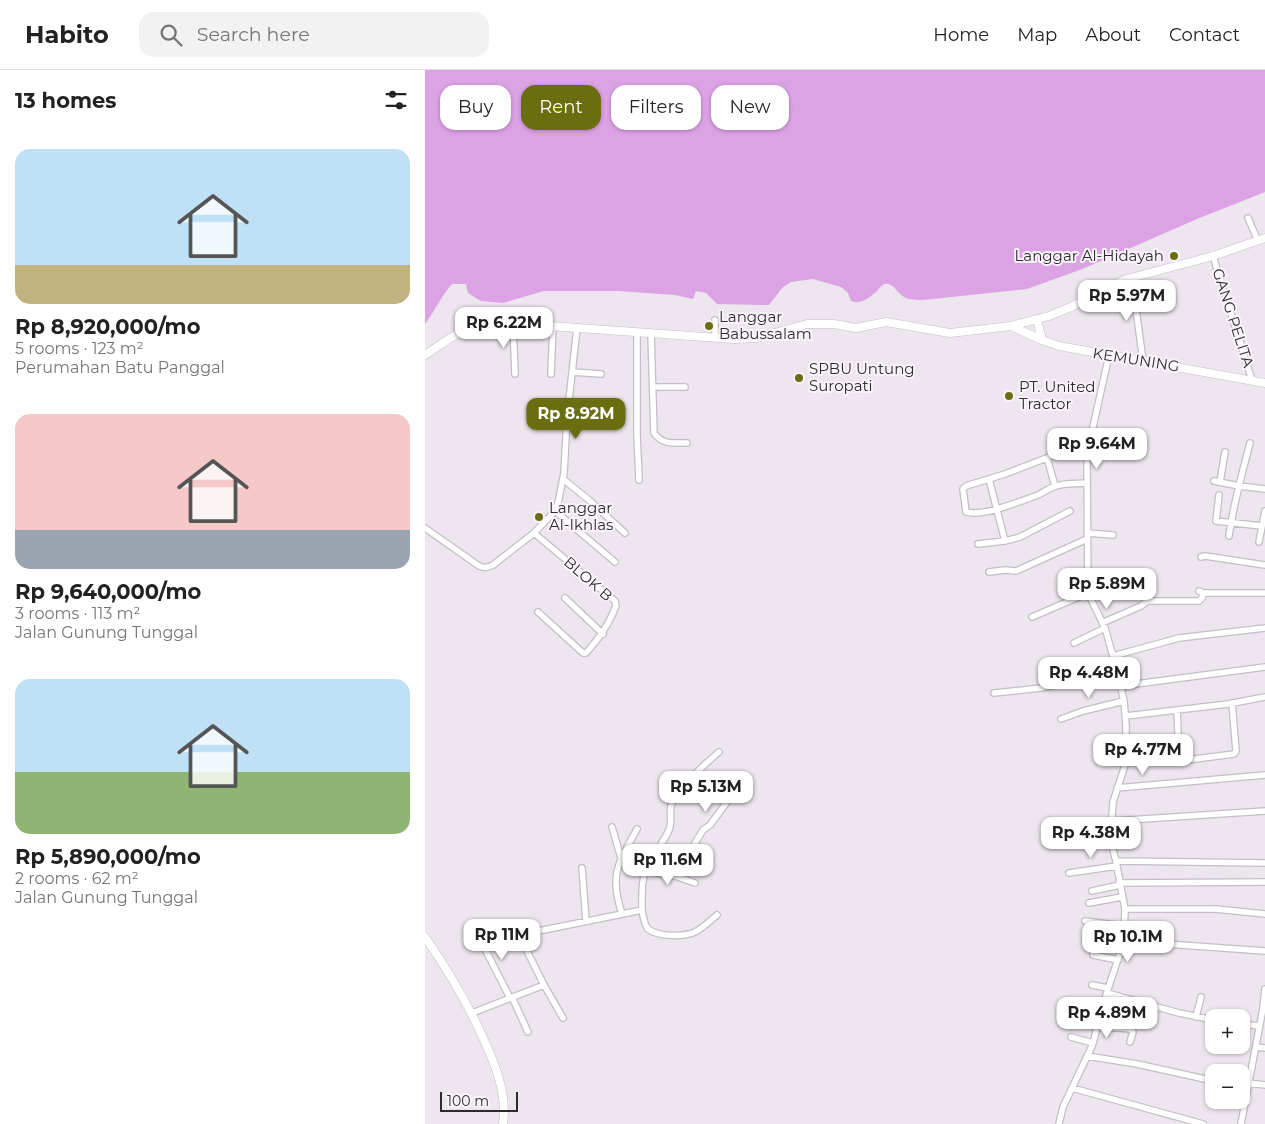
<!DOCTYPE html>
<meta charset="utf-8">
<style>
body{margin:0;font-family:Montserrat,sans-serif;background:#f2f2f2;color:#222;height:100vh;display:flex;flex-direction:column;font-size:19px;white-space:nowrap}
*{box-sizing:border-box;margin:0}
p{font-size:16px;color:#767676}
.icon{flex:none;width:28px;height:28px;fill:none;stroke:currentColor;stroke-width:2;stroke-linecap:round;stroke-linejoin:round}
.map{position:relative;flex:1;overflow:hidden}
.panel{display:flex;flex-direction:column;background:#fff;width:425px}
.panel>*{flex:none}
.hud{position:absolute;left:15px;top:15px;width:475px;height:45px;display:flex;gap:10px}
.buttons{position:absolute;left:780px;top:939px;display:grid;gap:10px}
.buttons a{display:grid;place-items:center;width:45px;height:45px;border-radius:10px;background:#fff;box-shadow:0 1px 4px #0004;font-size:25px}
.scale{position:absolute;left:15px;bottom:12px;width:78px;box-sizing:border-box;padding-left:5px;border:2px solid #2e2b2e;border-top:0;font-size:14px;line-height:18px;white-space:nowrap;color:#2e2b2e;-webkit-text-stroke:4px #faf3fb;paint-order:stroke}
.price{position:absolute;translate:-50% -42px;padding:0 11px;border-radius:10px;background:#fff;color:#222;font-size:16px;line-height:32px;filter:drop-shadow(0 1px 2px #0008)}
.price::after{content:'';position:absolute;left:50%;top:30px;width:15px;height:11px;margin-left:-8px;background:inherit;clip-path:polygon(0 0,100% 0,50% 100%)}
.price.active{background:#6a6d10;color:#fff}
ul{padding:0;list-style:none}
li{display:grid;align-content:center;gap:10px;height:265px;padding:0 15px}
li span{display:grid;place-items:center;height:155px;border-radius:15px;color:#555}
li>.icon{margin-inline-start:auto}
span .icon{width:90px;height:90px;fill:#fffc;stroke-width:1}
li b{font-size:21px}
h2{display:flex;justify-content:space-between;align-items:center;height:60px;padding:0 15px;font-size:21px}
.chip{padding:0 18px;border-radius:15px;background:#fff;box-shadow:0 1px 4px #0004;font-size:18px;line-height:45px}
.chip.active{background:#6a6d10;color:#fff}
header{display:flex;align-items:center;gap:30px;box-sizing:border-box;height:70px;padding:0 25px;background:#fff;border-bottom:1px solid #e0e0e0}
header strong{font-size:24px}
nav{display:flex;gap:28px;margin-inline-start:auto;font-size:18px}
.search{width:350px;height:45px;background:#f2f2f2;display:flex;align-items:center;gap:12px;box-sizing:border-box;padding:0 18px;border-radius:15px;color:#767676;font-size:19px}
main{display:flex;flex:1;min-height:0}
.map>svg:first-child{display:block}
.water{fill:#dba2e4}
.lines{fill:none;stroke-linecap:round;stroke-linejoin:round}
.street-casing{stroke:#c4bec6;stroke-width:8}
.secondary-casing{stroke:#c4bec6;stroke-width:9}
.street{stroke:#fff;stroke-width:5.5}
.secondary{stroke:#fff;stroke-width:8}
.poi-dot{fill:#6a6d10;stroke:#faf3fb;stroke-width:2}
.labels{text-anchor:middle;stroke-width:4;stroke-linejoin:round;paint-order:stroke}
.poi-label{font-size:15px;fill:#2e2b2e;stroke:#faf3fb;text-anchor:start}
.street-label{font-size:15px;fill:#2e2b2e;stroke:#faf3fb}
</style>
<header>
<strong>Habito</strong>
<div class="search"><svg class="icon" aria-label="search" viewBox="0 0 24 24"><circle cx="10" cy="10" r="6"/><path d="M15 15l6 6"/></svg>Search here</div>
<nav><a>Home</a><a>Map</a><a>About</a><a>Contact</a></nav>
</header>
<main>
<section class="panel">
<h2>13 homes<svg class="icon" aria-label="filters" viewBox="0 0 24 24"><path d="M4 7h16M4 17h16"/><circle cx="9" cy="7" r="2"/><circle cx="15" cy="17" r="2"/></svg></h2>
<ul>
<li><span style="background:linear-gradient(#bfe0f5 75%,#c2b280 0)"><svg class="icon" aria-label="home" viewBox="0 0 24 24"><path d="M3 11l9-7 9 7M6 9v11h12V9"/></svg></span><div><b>Rp 8,920,000/mo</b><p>5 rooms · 123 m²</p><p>Perumahan Batu Panggal</p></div></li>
<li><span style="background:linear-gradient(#f6c9c9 75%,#9aa5b1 0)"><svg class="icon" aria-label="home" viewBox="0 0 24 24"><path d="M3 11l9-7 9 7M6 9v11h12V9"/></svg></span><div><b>Rp 9,640,000/mo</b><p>3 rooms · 113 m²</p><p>Jalan Gunung Tunggal</p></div></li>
<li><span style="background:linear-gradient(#bfe0f5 60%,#8fb573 0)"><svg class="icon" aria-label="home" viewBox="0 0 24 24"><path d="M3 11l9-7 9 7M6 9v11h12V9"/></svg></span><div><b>Rp 5,890,000/mo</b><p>2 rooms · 62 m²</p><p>Jalan Gunung Tunggal</p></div></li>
</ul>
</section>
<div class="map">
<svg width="840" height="1054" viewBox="0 0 840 1054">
<rect width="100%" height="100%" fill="#ede6ee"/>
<path class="water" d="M0,0H840V122L772,149L660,198L602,219L498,230C492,230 484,230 479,227C472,223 468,212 460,214C455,216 454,219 451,222C444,228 435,235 426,231L423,223L416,217L388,209L366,212L358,217L344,235H338L292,234L281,223L271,221L268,229L250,225L193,221H119L78,233L56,231L43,223L41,214H27C16,226 10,241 0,254Z"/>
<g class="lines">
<defs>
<path id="street" d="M823,148L833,171
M788,186L827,310
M702,209L711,239L718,291
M290,250V268
M88,253L90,304
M212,262V364L214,410
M226,263L229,363C237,375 250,373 262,373
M147,302L176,304
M126,304L128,256
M228,317H260
M622,388L630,416
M138,409L164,430L200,463
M564,409L580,471L595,467L645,441
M789,411L814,416L840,419
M795,412L800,382
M662,413C651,414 640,413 631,416C624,418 619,422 613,425C596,431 558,447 541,442L538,419L541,416L580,404L645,379L664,375
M794,425L791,451L837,456
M130,441L190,492
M0,458L54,496C60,498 62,498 68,495L109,463L130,441L133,433L139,403L142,348L152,258
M109,463L190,531L191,536C183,556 175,567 161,583H158L113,542
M662,463L688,465
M804,466C808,435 817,404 825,373
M834,472L840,441
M553,474L580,471
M776,487L780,486L840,495
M564,502L580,500L591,501L662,469
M774,521L778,523H840
M664,527L701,518
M140,528L178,564
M607,547L663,523
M677,553L716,536L721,532L724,531H774L777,528L778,523
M649,573L680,558
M688,586L754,568L840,558
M696,616L840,597
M569,623L616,618L692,601
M752,640L754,686C756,689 758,690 762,690L809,684L811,681L807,633
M701,646L803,634L840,627
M636,649L658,641L699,631
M692,718L840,705
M687,751L840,741
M187,757L196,788
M691,791L840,793
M157,798L161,851
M220,801L250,806L270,813
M644,803L692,796
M250,806L278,760L285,755L302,732
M694,813L840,812
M667,821L695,815
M664,833L697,827
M700,839H790L840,844
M217,840C218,846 219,854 223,859C233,867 259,867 270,862C278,858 285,851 292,845
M197,844C184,804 193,794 212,759
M660,851L699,856
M54,866L58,875
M699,871L840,881
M668,885L693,890
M119,915L138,948
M667,915L683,918
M682,923L754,943L789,950
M87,927L103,962
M85,928L58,875L94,865
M47,943L119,915L94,865L217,840C217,827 216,814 220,802C224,789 237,775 243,762C248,754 244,745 246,736C251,720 281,693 294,682
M771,947L776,927
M816,954L834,956
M672,956C685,961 694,955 707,960L708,962L705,972
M646,967L668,973
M831,977L840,978
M662,986L712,994L789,1011
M824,1013L840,1015
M647,1018L778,1054
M634,1054L638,1037L667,976L670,966L674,946L699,871L700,839L691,791L688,780L686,761L688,732L700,695L701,684V655L699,631L691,597L680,558L663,523L662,396L664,375L684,285
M816,1054L838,938L840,919"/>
<path id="secondary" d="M612,249L617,270
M586,256L617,270L634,276L840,313
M0,285C24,269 39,256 68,252L308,269L332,268L382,254H409L431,258L461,252L525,263L586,256L624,246L646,237L679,219L702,209L788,186L840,168
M0,867C25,903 46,939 63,979C73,1002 82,1028 78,1054"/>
</defs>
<use href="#street" class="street-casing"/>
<use href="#secondary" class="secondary-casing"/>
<use href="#street" class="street"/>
<use href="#secondary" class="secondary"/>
</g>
<g class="poi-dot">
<circle cx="749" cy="186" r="5"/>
<circle cx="284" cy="256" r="5"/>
<circle cx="374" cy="308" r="5"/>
<circle cx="584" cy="326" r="5"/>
<circle cx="114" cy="447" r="5"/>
</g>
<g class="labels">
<g class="poi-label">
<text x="739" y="191" text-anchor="end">Langgar Al-Hidayah</text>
<text x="294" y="252">Langgar<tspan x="294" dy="17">Babussalam</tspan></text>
<text x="384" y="304">SPBU Untung<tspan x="384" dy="17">Suropati</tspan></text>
<text x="594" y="322">PT. United<tspan x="594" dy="17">Tractor</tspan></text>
<text x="124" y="443">Langgar<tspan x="124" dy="17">Al-Ikhlas</tspan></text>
</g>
<g class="street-label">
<text transform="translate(808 248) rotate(72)" y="5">GANG PELITA</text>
<text transform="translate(711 290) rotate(9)" y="5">KEMUNING</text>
<text transform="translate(163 509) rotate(41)" y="5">BLOK B</text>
</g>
</g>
</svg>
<div class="buttons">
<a>+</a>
<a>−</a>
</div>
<div class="scale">100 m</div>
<b class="price" style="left:702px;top:252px">Rp 5.97M</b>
<b class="price" style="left:79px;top:279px">Rp 6.22M</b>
<b class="price active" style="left:151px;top:370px">Rp 8.92M</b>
<b class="price" style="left:672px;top:400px">Rp 9.64M</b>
<b class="price" style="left:682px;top:540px">Rp 5.89M</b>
<b class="price" style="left:664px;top:629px">Rp 4.48M</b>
<b class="price" style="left:718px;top:706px">Rp 4.77M</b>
<b class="price" style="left:281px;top:743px">Rp 5.13M</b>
<b class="price" style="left:666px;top:789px">Rp 4.38M</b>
<b class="price" style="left:243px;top:816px">Rp 11.6M</b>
<b class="price" style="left:77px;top:891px">Rp 11M</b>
<b class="price" style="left:703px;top:893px">Rp 10.1M</b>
<b class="price" style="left:682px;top:969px">Rp 4.89M</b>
<div class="hud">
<a class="chip">Buy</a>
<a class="chip active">Rent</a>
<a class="chip">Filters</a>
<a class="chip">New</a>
</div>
</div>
</main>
